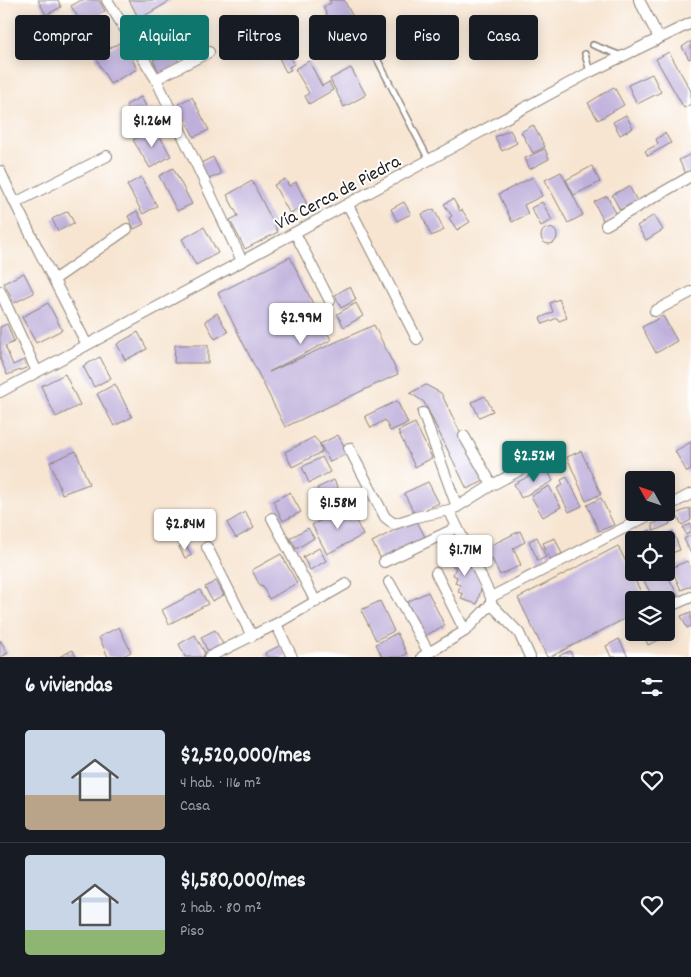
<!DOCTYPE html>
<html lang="es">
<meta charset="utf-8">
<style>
body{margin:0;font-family:Dekko,sans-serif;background:#20242c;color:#f1f3f6;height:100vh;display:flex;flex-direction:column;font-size:19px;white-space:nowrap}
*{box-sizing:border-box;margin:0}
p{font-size:16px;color:#9ea1a6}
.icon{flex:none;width:28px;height:28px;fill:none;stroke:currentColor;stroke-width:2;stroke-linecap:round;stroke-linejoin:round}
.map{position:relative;height:657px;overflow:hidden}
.sheet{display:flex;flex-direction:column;background:#171b24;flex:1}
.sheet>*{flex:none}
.banner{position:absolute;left:15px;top:15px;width:661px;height:45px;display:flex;gap:10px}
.needle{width:32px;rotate:310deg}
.controls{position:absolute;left:625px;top:471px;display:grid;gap:10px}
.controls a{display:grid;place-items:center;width:50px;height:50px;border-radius:5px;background:#171b24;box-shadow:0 2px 12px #0003;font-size:25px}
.price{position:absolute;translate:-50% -42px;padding:0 11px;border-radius:5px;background:#fff;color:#222;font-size:16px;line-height:32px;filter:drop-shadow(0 1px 2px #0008)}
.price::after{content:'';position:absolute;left:50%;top:30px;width:15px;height:11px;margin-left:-8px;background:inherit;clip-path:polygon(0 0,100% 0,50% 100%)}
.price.on{background:#0f766e;color:#fff}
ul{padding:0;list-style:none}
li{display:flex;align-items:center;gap:15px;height:125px;padding:0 25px}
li+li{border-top:1px solid #363941}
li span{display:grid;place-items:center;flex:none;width:140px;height:100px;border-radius:5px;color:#555}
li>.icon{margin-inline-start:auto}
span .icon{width:60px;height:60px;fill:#fffc;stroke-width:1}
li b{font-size:21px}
h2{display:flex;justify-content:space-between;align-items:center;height:60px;padding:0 25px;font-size:21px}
.tag{padding:0 18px;border-radius:5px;background:#171b24;box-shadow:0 2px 12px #0003;font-size:18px;line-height:45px}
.tag.on{background:#0f766e;color:#fff}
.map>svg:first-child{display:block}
.building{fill:#bfb0db}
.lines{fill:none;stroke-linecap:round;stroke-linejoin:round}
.lane-casing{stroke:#8a8076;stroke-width:8}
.street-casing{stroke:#8a8076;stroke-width:12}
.lane{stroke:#fff;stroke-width:5}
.street{stroke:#fff;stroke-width:10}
.labels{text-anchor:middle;stroke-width:4;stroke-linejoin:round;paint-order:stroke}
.street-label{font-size:19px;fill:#1c1c1c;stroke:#fff}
</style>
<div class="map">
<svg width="691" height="657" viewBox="0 0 691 657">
<rect width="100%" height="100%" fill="#fff"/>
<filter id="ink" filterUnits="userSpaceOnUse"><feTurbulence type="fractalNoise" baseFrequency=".02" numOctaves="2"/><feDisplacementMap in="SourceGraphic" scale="10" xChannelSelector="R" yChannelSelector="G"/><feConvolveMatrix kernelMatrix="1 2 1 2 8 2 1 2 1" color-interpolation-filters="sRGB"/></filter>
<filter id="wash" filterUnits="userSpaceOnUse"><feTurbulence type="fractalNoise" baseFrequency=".0096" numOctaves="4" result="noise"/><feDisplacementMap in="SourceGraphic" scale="20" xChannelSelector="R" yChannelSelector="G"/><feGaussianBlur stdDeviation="1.12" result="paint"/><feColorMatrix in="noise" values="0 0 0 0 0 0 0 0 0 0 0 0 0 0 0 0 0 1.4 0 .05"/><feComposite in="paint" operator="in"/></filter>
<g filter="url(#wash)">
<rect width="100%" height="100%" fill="#f7e5d1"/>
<g id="blocks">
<path class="building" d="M38,0H58L61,7L46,15Z
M81,0H99L105,11L82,24L71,6Z
M129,0H172L139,19Z
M329,0H344L363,36L343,46L323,7L331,3Z
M123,41L137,69L110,84L95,56Z
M691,41V58L689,59L682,47Z
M173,51L180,65L160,74L153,60Z
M669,52L691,91V104L684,108L656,59Z
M288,53L294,64L289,67L291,70L286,72L279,58Z
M309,61L322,86L329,82L333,90L309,104L305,96L309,93L295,69Z
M351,68L366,95L344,107L330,79Z
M652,74L661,92L637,104L628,85Z
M614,87L624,105L598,120L588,103Z
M141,97L147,108L132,117L126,105Z
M192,97L209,130L194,137L178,104Z
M152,109L159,121L135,135L128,123Z
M626,115L633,128L620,135L613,122Z
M533,125L545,147L533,153L521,132Z
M155,128L171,156L150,168L133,140Z
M510,130L517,143L502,151L495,137Z
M665,133L671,143L648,156L645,151L658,144L656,139Z
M545,149L549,159L530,169L525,158Z
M691,154V171L686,174L679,160Z
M213,157L221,174L206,180L199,164Z
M592,166L600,182L574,195L566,180Z
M173,168L192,204L177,211L159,176Z
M561,172L583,215L568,223L545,180Z
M141,177L157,206L143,214L127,185Z
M533,177L542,196L524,205L528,214L512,222L499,194Z
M285,179L289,186L296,182L307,204L290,214L274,185Z
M252,181L278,232L245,249L230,220L238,216L227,195Z
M629,186L637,201L620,210L612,195Z
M607,196L617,215L604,222L594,202Z
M453,199L460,211L462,210L470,222L457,230L449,218L452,216L444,204Z
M404,202L411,214L397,221L391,209Z
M542,202L552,220L541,226L531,208Z
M434,209L444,230L431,236L422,214Z
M68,211L74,223L58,231L52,219Z
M137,211L144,224L134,229L128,216Z
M654,215L663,230L646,240L637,226Z
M204,227L218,253L196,265L182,239Z
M541 236a8 8 0 1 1 16 0a8 8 0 1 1-16 0Z
M290,257L331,340L269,372L374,325L398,374L285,427L218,293Z
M24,273L34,293L14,303L4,283Z
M350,286L356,300L341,308L335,295Z
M559,299L567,318L559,321L557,318L543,324L540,318L553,312L550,303Z
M48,303L62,330L36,343L22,317Z
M356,303L363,316L344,327L337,314Z
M217,313L228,332L215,339L205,321Z
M663,316L677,341L656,353L642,327Z
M7,324L14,342L5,346L13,365L24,360L26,368L7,375L0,358V327Z
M138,332L147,349L125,360L117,344Z
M175,345H208V363H174Z
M100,357L111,378L94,387L83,366Z
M65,374L80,405L56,417L41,386Z
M115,384L132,417L114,426L97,394Z
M426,385L441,393L484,481L467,489L424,402L410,393Z
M485,396L493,411L479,417L472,402Z
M397,401L408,423L390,431L385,420L371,428L365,416Z
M415,423L432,458L415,467L398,431Z
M338,435L348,453L330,462L320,444L322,452L292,467L285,452L314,437L320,444Z
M691,442V470L687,472L675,451Z
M76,451L89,484L62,494L50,462Z
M581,451L601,494L586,501L567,457Z
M322,457L330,472L309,483L302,467Z
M546,467L553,481L521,498L514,484Z
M567,477L582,506L569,512L557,488L563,485L561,480Z
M334,480L346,505L332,511L328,502L324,503L317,488Z
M428,482L439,503L415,515L404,493Z
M549,486L561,507L543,517L531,496Z
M290,492L301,512L283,521L273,501Z
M601,498L614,525L599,531L587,505Z
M348,505L363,535L327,554L312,525Z
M690,508L691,520L682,525L676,514Z
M245,512L254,528L236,538L227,523Z
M668,518L670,524L654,531L652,524Z
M416,519L426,539L382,561L372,542Z
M691,524V532L686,535L683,527Z
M308,528L314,538L296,549L290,538Z
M650,530L654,540H634V547L630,539Z
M520,531L525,542L513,548L521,565L500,575L492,559L487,561L481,550Z
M673,531L680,550L666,555V540H660L659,537Z
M691,535V554L684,539Z
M537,537L546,557L538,561L529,541Z
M555,538L562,554L550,559L543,543Z
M185,544L192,555L185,558L179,547Z
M618,546L645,600H634V614L550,657H547L518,598Z
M319,548L326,561L310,570L303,557Z
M447,550L467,556L482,586L477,604L461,599L463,594L458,592L460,585L455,583L457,577L453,575L456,567L450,565L452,559L445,557Z
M281,554L297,583L269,599L262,585L260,586L252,570Z
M687,561L691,569V586L681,590L671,568Z
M651,572H666L678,596L666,602V600H654L642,577Z
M216,581L224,595L212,601L205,587Z
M200,590L208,604L169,624L162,610Z
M428,592L445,626L424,636L407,602Z
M380,601L394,631L376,640L361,610Z
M691,612V626L687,628L681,616Z
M119,627L131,652L121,657H108L99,637Z
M215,630L224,646L209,654L201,637Z
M645,632H658L661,639L648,645L643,634Z
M397,633L407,654L400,657H382L376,644Z
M195,635L206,655L203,657H185L179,644Z
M619,639L628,657H611L606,646Z
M0,640L8,653L1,657H0Z
M281,645L286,657H267L265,653Z
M73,650L76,657H59Z
M570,651L573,657H557Z"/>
</g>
</g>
<g filter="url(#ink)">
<use href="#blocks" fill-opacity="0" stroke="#8a8076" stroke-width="1"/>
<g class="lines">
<defs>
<path id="lane" d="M593,45L622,56
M372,49L429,160
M585,54L590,72"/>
<path id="street" d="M107,0L156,79L242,261
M639,0L659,38
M156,79L209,52
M0,171C27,230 58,287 87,345
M15,203L107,156
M348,205L417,339
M606,225L691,176
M295,233L330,301
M55,279L127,229
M0,291L37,372
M655,311L691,292
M0,392L429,160L590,72L691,23
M423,413L457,507
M464,436L492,485
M349,448L385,517L394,524L416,517L449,510L457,507L492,485L526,467
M666,507L691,494
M449,510L491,597
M272,518L316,602
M207,547L252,636
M384,562L456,528
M436,573L465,631
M389,582L429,653
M491,604L519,633L530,657
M666,608L691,597
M276,624L292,657
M209,657L276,624L346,584
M422,657L465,631L491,604V597L655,512"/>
</defs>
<use href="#lane" class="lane-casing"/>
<use href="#street" class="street-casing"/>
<use href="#lane" class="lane"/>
<use href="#street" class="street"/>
</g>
</g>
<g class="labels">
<g class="street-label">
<text transform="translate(337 191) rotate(-28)" y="7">Vía Cerca de Piedra</text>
</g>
</g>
</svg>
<div class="controls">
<a><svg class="needle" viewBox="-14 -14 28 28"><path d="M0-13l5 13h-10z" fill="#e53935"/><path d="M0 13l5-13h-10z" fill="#9ea1a6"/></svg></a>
<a><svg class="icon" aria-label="locate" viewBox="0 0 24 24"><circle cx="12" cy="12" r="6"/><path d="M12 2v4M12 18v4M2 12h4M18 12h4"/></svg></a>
<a><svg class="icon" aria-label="layers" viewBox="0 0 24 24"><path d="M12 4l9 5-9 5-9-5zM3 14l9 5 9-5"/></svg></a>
</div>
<b class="price" style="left:152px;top:148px">$1.26M</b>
<b class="price" style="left:301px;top:345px">$2.99M</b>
<b class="price on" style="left:534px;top:483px">$2.52M</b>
<b class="price" style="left:338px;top:530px">$1.58M</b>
<b class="price" style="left:185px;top:551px">$2.84M</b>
<b class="price" style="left:465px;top:577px">$1.71M</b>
<div class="banner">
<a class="tag">Comprar</a>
<a class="tag on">Alquilar</a>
<a class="tag">Filtros</a>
<a class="tag">Nuevo</a>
<a class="tag">Piso</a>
<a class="tag">Casa</a>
</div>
</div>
<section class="sheet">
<h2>6 viviendas<svg class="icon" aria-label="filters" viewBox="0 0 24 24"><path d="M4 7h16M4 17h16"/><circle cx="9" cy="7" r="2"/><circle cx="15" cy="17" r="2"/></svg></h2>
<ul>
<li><span style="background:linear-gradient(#c9d6e8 65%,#b9a48a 0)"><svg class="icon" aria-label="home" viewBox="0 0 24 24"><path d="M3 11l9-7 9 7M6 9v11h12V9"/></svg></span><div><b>$2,520,000/mes</b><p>4 hab. · 116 m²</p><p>Casa</p></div><svg class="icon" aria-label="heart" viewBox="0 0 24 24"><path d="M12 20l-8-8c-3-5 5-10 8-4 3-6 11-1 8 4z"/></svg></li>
<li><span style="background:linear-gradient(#c9d6e8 75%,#8fb573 0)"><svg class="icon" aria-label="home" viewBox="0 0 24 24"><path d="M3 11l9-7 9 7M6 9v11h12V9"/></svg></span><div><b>$1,580,000/mes</b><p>2 hab. · 80 m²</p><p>Piso</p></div><svg class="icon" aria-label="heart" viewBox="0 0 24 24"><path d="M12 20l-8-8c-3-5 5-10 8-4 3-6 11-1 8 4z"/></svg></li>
</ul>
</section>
